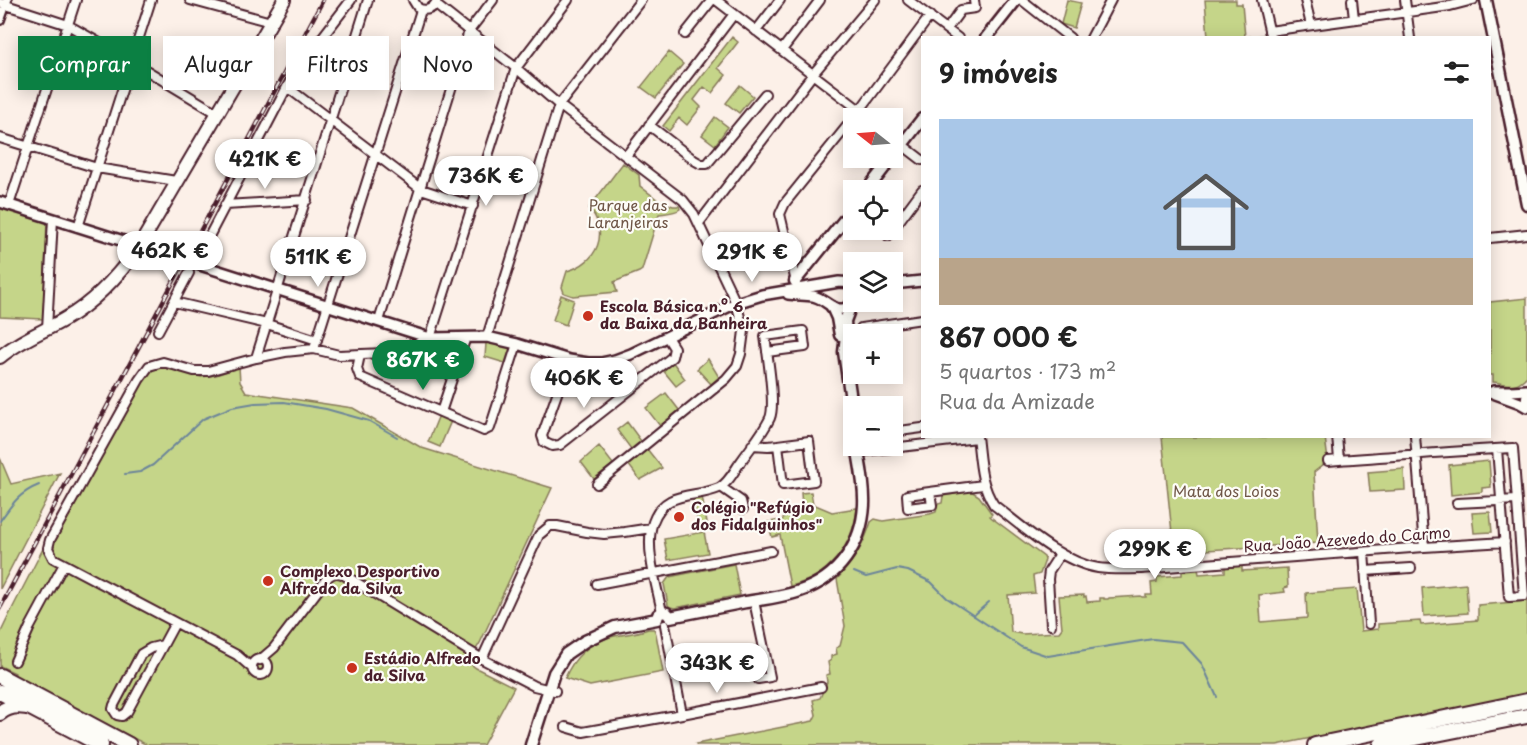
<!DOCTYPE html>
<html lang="pt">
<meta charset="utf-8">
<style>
body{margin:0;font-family:"Playpen Sans",sans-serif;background:#f6f6f6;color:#222;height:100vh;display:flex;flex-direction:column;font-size:22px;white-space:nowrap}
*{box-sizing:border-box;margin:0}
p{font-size:20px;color:#767676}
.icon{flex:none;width:33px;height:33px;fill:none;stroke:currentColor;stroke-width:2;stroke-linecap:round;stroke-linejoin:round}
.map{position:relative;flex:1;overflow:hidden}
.side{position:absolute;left:921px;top:36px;width:570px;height:402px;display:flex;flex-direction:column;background:#fff;border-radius:0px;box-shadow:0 3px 15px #0003}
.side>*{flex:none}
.banner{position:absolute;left:18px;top:36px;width:570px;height:54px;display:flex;gap:12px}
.needle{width:39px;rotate:287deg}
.tools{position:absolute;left:843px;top:108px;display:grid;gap:12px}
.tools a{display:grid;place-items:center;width:60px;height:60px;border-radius:0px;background:#fff;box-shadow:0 3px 15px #0003;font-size:30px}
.price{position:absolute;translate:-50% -51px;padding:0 14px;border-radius:21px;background:#fff;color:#222;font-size:20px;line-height:39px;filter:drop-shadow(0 2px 3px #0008)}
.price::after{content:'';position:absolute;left:50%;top:36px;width:18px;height:14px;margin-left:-9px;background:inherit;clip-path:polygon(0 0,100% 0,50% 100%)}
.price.selected{background:#0b8043;color:#fff}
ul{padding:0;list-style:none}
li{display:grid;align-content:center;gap:12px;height:318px;padding:0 18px}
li+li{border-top:2px solid #e0e0e0}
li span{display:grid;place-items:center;height:186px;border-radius:0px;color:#555}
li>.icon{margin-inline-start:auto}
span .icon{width:108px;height:108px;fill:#fffc;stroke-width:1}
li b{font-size:26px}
h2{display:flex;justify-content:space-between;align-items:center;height:72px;padding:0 18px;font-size:26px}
.pill{padding:0 21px;border-radius:0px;background:#fff;box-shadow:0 3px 15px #0003;font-size:21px;line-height:54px}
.pill.selected{background:#0b8043;color:#fff}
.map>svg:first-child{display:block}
.green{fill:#c5d589;stroke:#887a5a;stroke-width:1.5}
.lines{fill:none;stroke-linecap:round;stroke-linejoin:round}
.stream{stroke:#6c859a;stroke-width:2}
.minor-casing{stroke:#4a1f2b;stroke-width:12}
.tertiary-casing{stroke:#4a1f2b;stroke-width:14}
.secondary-casing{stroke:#4a1f2b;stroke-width:15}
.primary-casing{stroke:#4a1f2b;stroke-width:16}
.trunk-casing{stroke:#4a1f2b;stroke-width:18}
.minor{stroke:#fdfcf7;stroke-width:8}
.tertiary{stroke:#fdfcf7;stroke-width:9}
.secondary{stroke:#fdfcf7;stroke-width:10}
.primary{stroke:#fdfcf7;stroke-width:12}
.trunk{stroke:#fdfcf7;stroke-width:14}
.rail-casing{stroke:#4a1f2b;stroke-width:4.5}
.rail{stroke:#fdfcf7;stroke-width:2;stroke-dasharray:7;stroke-linecap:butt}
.tertiary-bridge-casing{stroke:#4a1f2b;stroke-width:14;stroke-linecap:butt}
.tertiary-bridge{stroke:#fdfcf7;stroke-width:9}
.poi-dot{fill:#c8321e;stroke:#fdfcf7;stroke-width:2}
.labels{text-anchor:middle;stroke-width:4.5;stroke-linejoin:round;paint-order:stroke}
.park-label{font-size:15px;fill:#6f5647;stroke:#fdfcf7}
.poi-label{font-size:15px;font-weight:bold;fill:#4a1f2b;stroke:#fdfcf7;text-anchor:start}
.street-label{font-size:15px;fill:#4a1f2b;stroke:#fdfcf7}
</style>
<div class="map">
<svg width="1527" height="745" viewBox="0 0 1527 745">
<rect width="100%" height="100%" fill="#fcf0e8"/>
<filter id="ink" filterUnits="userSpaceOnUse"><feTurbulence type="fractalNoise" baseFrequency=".0167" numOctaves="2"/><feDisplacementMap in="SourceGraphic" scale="12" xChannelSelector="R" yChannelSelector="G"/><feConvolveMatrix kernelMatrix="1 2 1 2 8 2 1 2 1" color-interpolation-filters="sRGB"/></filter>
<g filter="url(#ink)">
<path class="green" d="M1067,0L1081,3L1074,28L1061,24Z
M1205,0H1236V4H1242L1245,37L1265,35L1266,37H1208Z
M732,37L738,42L718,68L726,75L712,93L704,87L694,100L701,107L687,125L679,118L669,131L663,126Z
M669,52L683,64L656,98L641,87Z
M740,85L753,96L739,113L726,103Z
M715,117L728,127L715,145L702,135Z
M623,163L639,175L640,186L667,207L668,204L673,206H679L680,209C675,213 666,213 659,214L642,270L639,272L614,282L617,292L573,296L564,293L562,287L567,271C598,263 610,232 589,208Z
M0,206L47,220L43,319L0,317Z
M561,295L574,300L566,325L553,320Z
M1527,298V376C1515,389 1509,384 1493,382V375H1490V302Z
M486,343L507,346L510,348L505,363L485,357Z
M708,359L719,377L711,384L697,369Z
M672,361L685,379L676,386L662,369Z
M163,366L201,377L216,375L239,367L240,382L246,392L353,408L422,448L552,488L480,643L468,662L476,668L514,687L483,745H147L14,677L15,673L0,666V634L13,607L49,537L143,376L152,369Z
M666,393L679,410L660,426L646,408Z
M439,415L451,421L440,447L428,442Z
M627,422L641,441L631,449L617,430Z
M1162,437H1325L1328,461L1314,472L1318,543L1174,552Z
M599,446L613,464L594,479L581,462Z
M647,449L662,468L640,480L628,464Z
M0,458L11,484L60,473L0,589Z
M1489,461L1491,487L1482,488V492L1451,495L1449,465Z
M1404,469L1405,490L1370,492L1368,472Z
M971,491L979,496L992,514L990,516L992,518L1044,557L1045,560L1040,574L1033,576L1035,593L1008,595L1011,632L1022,634L1059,632L1062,628L1059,596L1084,595V597L1086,596L1087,602L1100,601V598H1104V599H1108L1109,598L1141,596L1142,597H1146V595H1152L1151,583L1157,582V577L1182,575V570L1198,569L1199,574L1225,572V567L1242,565V571L1287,568L1288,587L1284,588L1285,592L1259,595L1261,622L1307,618L1306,593L1357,589L1361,631L1378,629V624L1420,621L1421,625L1478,620V605L1527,601V694L1277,745H697L696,744L813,721L816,715L813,700L820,698L827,682L826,675L830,674L828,662L831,660V656L837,654L836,648L840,646L845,626L837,579C855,560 863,546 871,522L875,519L883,521L930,514L936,512L938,504L942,503L943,496Z
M811,492L813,504L832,512L857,508C853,546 828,578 790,586L780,535L772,537L768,522L782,520L795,507L802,506L801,493Z
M702,497L708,528L699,530L693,499Z
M1490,512L1492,532L1474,533L1472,513Z
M704,532L708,553L668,560L664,539Z
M734,564L740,595L675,608L670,607L668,605L664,584L669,577Z
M1466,584L1468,613L1424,616L1422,588Z
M648,629H654L656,634L663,672L590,686L565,678C573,658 589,643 610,637C622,634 635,634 648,629Z"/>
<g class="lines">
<path class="stream" d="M125,474L140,472L153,465L203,419L232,407L255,403L284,402L326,409L369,421L397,437
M0,521C12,504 19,493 39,485
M854,572L866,577L897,569L908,571L931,582L947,598L1021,647L1048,656L1153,639L1182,642L1202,664L1217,697
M973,616L989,602"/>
<defs>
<path id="minor" d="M190,0L271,22
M351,0L294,74L287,87L421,189L473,206
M413,0L418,8C426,12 434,9 437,0
M716,0L870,118
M908,0L958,38
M1022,0L1070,38
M1262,0L1271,38
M1305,0L1311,25
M1352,0L1354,19
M1405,0L1410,38
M0,3L68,25L131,61L217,113
M436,5L516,68L559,105L683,200L694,214L729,288L736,303L744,331L741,354L737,366L726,379L597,484
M0,20L7,0
M947,29L961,10L975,8L974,0
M756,31L780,0
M1269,31L1415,11L1450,6L1473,0
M685,34L712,0
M1091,38L1111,0
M782,50L820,0
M649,125L694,160L701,164H707L765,94
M892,137L922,160
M0,138L97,168L176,181
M626,156L734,14
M9,205L76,0
M225,205L307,200
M699,223L813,74L875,0
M78,227L151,0
M888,236L922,190
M1490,238L1527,234
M203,248L287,87
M796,282L780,214L785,203L860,110L930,16
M174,302L267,324L317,340
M379,321L469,31L493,0
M861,328L922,319
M47,329L53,219
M158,331L189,273
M487,337L559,105L641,0
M314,349L421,10
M360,355L357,369L360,377L484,431L490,428L517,344
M256,358L368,0
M569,360L542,436L544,442L552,446L560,445L672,357L674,348L667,337
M441,412L466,337
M892,432L922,428
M977,436C980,460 980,484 994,505C1023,527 1061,562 1098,568C1112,570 1126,569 1141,569L1424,547L1505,542
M1337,436L1339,460C1397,456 1455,451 1513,448L1524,596L1509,597L1497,449
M1415,436L1424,547
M809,441L814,481L783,485L778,445Z
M752,445L768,446L778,445
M858,452L977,438
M1328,461L1339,460
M721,487L741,501L743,509
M930,492L932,505L908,508L907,495L983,485
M1457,503L1517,500
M1364,552L1369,624
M1365,571L1411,568
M597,584L771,551
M754,601L770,677L758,679
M662,612C657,587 644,546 653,522C665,489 694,499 719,488C729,483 735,469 742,460C751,447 763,433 770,418C776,404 767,353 765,336L803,331L805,347L767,352
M665,625L682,714L821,687
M1051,625L1048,579L1049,571L1060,554
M163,645L151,648L141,654L114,705L113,709L117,715L122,716L127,712L175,623
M482,659L539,535L550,526H557L587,532L604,534L625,532L651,528
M252 667a8 8 0 1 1 16 0a8 8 0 1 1-16 0Z
M260,660L274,648L328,577C333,572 338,572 344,575L482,659L534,686L555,691
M15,661L30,627L64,564
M253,669L237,655L53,558L48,548L50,540L139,380L149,366L163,362L194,371H208L256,358L285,352L314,349L339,355L385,353L411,346L430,338L516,68L568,0
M566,727L583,732L682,714"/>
<path id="tertiary" d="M0,202L174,257
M197,264L430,338L487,337L517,344L569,360L588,363H601L615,360L631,354L736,303L762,295L839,282L854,283
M892,284L922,281
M788,294C796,295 805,295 813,296C828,299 837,319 852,303
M1494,391H1511L1527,390
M1490,392L1520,403L1527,407"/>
<path id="secondary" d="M1486,0L1527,204
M986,38L1016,0
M867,190L922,119
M795,281L854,208
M851,305L845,321L846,336L844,352L854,420
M832,307L837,318L840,335
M1527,397V401
M531,745L554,673L566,654L585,641L615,627L657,619L658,615L662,612L667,613L670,617C695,612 721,607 746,602C764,599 783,597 800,591C839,578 862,544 864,505C865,485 860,464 857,446"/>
<path id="primary" d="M0,357C20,340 43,332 65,319C96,301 119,275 139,247L284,0"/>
<path id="trunk" d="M0,676L129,745
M0,692L101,745
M0,713C8,706 16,705 26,707
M1315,745L1527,701
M1381,745L1527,716"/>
</defs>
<use href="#minor" class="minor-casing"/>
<use href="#tertiary" class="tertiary-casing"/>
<use href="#secondary" class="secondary-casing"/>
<use href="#primary" class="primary-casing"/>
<use href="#trunk" class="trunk-casing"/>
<use href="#minor" class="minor"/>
<use href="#tertiary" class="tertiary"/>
<use href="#secondary" class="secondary"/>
<use href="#primary" class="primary"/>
<use href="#trunk" class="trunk"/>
<defs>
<path id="rail" d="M0,608L323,0"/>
</defs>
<use href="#rail" class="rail-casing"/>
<use href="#rail" class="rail"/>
<defs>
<path id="tertiary-bridge" d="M174,257L197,264"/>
</defs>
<use href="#tertiary-bridge" class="tertiary-bridge-casing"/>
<use href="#tertiary-bridge" class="tertiary-bridge"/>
</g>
</g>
<g class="poi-dot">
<circle cx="588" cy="316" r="6"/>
<circle cx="679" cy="517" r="6"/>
<circle cx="268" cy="581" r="6"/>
<circle cx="352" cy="668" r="6"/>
</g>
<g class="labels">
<g class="park-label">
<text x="628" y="211">Parque das<tspan x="628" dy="17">Laranjeiras</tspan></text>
<text x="1226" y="497">Mata dos Loios</text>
</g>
<g class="poi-label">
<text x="600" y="312">Escola Básica n.º 6<tspan x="600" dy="17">da Baixa da Banheira</tspan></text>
<text x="691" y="513">Colégio "Refúgio<tspan x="691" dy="17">dos Fidalguinhos"</tspan></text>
<text x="280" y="577">Complexo Desportivo<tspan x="280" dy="17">Alfredo da Silva</tspan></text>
<text x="364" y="664">Estádio Alfredo<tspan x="364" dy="17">da Silva</tspan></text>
</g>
<g class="street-label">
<text transform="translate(1347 540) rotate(-4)" y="5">Rua João Azevedo do Carmo</text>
</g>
</g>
</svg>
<div class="tools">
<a><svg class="needle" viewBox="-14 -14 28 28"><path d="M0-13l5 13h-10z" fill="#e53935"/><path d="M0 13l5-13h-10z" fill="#767676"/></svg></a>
<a><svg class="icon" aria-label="locate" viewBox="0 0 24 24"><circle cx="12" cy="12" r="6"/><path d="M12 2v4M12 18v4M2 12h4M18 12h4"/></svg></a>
<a><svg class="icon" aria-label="layers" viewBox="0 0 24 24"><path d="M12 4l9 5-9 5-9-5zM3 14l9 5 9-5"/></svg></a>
<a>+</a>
<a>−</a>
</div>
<b class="price" style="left:265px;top:190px">421K €</b>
<b class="price" style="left:486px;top:207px">736K €</b>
<b class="price" style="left:170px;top:282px">462K €</b>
<b class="price" style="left:752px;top:283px">291K €</b>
<b class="price" style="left:318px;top:288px">511K €</b>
<b class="price selected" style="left:423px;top:391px">867K €</b>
<b class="price" style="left:584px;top:409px">406K €</b>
<b class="price" style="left:1155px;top:580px">299K €</b>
<b class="price" style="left:717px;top:694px">343K €</b>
<div class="banner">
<a class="pill selected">Comprar</a>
<a class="pill">Alugar</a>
<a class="pill">Filtros</a>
<a class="pill">Novo</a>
</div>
<section class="side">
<h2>9 imóveis<svg class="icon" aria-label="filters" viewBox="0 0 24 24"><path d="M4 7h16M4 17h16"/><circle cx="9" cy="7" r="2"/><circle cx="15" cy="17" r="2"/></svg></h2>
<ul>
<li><span style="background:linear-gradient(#a9c7e8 75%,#b9a48a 0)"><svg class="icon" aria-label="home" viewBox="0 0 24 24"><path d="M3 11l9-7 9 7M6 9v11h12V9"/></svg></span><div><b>867 000 €</b><p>5 quartos · 173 m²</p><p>Rua da Amizade</p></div></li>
</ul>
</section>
</div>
